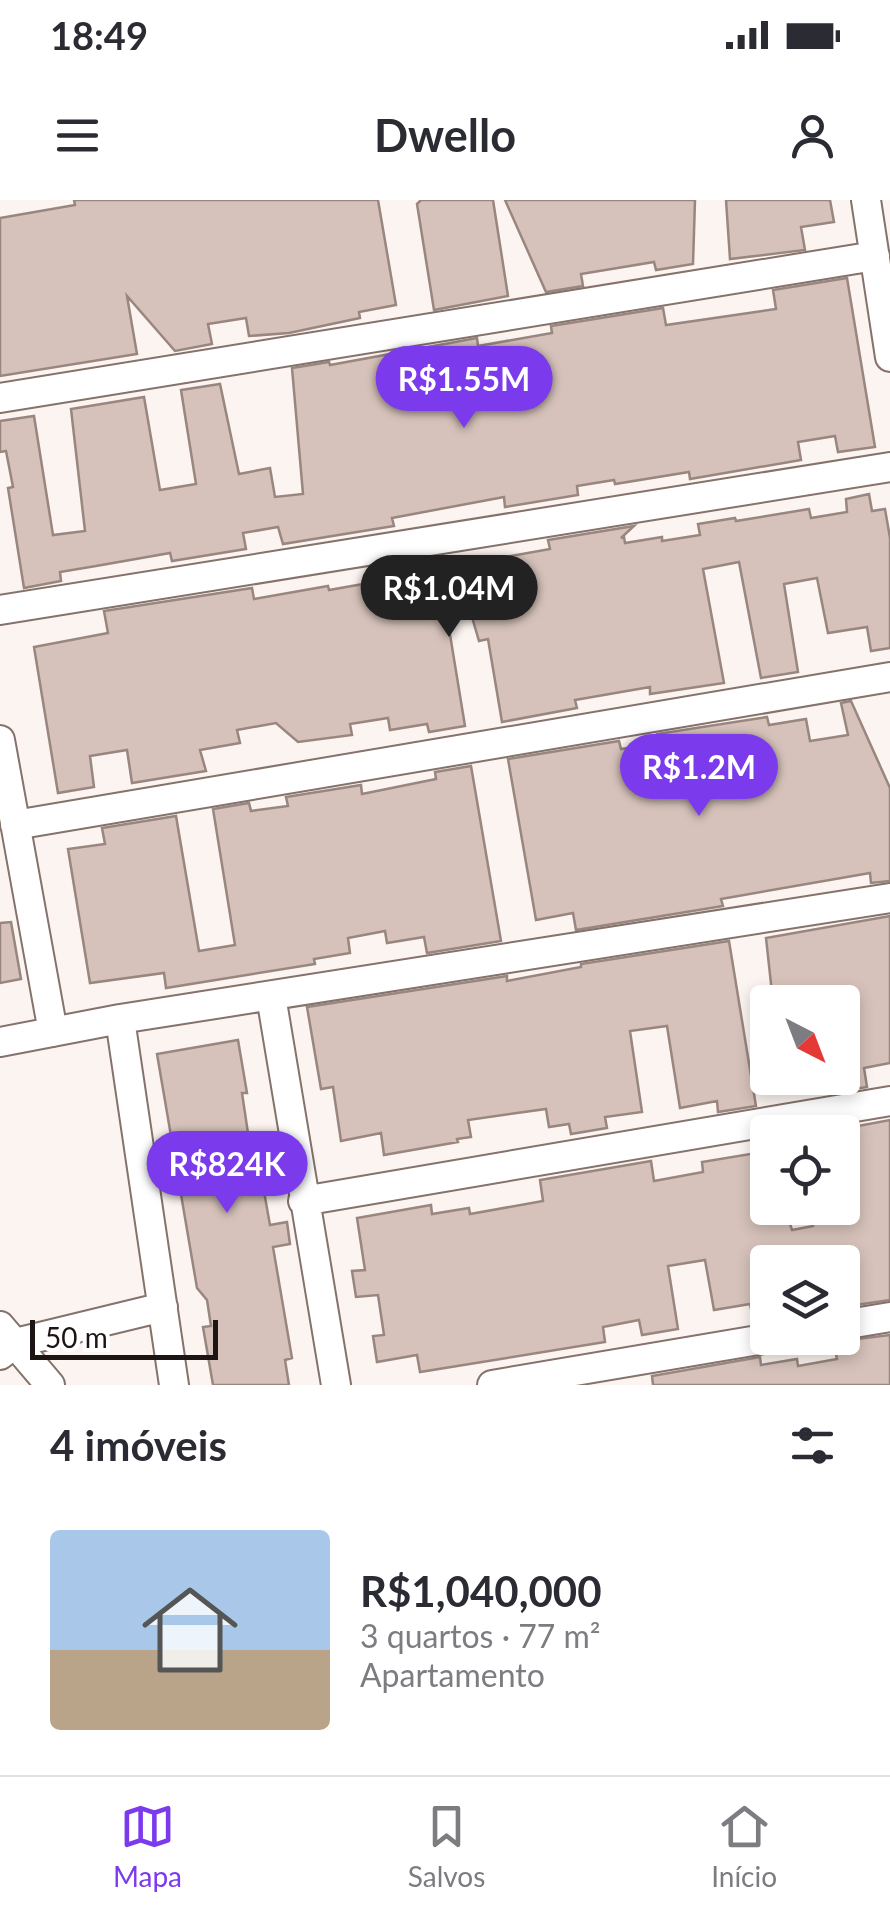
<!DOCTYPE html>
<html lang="pt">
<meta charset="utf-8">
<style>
body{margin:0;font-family:Lato,sans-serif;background:#f2f2f3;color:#2b2b33;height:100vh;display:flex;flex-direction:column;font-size:38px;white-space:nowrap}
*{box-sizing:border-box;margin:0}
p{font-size:32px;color:#7c7c81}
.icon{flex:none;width:55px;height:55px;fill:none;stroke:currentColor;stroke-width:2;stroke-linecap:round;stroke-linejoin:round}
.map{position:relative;height:1185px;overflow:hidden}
.drawer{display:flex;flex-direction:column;background:#fff;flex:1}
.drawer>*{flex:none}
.needle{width:65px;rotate:138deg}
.fabs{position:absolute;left:750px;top:785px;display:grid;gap:20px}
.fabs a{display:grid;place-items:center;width:110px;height:110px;border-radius:10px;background:#fff;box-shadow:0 5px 15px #0003;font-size:50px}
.scale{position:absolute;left:30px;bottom:25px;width:188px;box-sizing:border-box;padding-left:10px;border:5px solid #1c1513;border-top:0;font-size:28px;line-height:35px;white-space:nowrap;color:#1c1513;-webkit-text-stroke:8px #fff;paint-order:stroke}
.price{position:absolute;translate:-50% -85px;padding:0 22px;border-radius:35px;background:#7c3aed;color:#fff;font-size:32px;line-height:65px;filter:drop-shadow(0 2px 5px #0008)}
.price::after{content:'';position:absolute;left:50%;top:60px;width:30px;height:22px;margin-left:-15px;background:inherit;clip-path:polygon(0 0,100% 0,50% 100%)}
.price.active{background:#222;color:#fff}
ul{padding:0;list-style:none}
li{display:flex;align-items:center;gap:30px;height:250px;padding:0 50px}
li+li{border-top:2px solid #e1e1e2}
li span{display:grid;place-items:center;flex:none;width:280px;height:200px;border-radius:10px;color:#555}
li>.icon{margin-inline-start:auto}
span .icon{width:120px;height:120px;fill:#fffc;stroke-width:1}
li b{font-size:42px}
h2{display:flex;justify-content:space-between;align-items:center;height:120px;padding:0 50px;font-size:42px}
.status{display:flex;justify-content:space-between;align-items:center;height:70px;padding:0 50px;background:#fff;direction:ltr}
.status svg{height:28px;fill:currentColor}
header{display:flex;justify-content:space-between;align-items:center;height:130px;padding:0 50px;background:#fff;font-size:45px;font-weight:700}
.tab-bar{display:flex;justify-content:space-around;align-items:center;height:140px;border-top:2px solid #e1e1e2;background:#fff;font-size:28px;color:#7c7c81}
.tab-bar a{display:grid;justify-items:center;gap:5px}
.tab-bar .active{color:#7c3aed}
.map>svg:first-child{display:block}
.building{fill:#d6c2ba;stroke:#98867f;stroke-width:2.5}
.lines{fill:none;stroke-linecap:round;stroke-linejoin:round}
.minor-casing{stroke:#84726b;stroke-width:32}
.minor{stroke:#fff;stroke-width:28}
</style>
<div class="status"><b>18:49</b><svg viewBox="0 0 49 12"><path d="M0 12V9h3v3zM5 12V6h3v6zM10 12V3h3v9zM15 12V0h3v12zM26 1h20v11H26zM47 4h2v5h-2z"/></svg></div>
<header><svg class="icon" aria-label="menu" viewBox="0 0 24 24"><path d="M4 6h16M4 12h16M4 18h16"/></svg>Dwello<svg class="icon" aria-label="person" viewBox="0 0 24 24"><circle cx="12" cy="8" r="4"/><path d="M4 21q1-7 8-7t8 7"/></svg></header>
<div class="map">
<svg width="890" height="1185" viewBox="0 0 890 1185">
<rect width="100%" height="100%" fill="#fcf4f1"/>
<path class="building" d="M74,0H378L396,105L359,112L360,118L289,133L249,136L246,118L208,124L212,144L175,151L127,96L137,154L0,176V18L75,5Z
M421,0H493L508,96L434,110L417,4Z
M505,0H695L693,64L656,70L654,62L581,74L583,86L546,92Z
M726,0H830L834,22L801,27L805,50L730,59Z
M847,78L875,247L838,252L835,236L798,242L801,260L690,279L689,272L615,284L614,280L577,286L578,295L505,307L504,297L392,318L394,326L283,344L278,327L243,333L246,349L172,361L170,353L96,366L60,372L61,381L24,388L8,288L13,287L6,251L0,252V221L34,216L53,335L85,331L71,209L144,197L160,290L196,284L181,190L220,184L239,274L270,268L275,297L303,294L292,168L329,162L330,165L477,138L478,146L552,133L551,126L663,108L666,125L776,109L773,90Z
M869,294L872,311L885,309L890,338V448L871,451L867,427L828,433L817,378L784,384L798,472L761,478L739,362L703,369L724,483L650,494V487L575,500L577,508L502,522L488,439L479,441L467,400L445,404L465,526L429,532L427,524L390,530L388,518L350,524L352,535L298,542L276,523L237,530L240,543L200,550L206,571L132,583L127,550L90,556L94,587L58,593L34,447L108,433L104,411L252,388L254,399L328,386L329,390L403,377L404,380L440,374V369L472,368L490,365L505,357L550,349L548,340L634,326L621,338L624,337L625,343L662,337V341L700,335L698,324L735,318L736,321L809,309L811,318L847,312L846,299Z
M851,501L890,588V681L871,683L870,673L721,699L723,706L576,730L573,713L536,720L508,559L619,541L621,549L658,544L657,534L767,517L769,525L806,519L810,541L848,535L841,503Z
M471,566L501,741L427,753L424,737L387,743L385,731L348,738L350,753L314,759L315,764L166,788L164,773L90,783L68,649L105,644L102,628L176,616L199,751L235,745L213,609L249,603L251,611L288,606L286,597L361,585L362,594L436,579L435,572Z
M890,716V863L864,868L867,887L842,891V802H773L766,738Z
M11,722L21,779L0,783V723Z
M729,741L756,906L718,912L717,901L680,908L667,826L630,831L642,912L605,917L607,928L571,934L569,924L549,927L546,909L468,920L471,937L457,939L458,942L384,955L381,933L341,941L333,887L321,889L307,807L507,776V781L581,767V764Z
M238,840L247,893H242L252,960L258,958L270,1025L287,1022L290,1044L273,1047L292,1158L285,1160L289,1185H213L203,1127L211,1126L207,1100L197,1088L157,854Z
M890,920V1100L842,1107V1062H768V1121L754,1123L750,1104L714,1110L705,1060L668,1066L678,1129L642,1135L639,1120L603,1127L605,1142L420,1172L417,1155L377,1162L373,1136L384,1135L378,1095L356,1097L352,1071L365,1070L357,1018L431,1005L432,1014L469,1008L470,1014L543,1001L540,980L651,961L654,981L703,972L702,962L768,951V1008H785L792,1030L813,1026L812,1021L842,1016V929Z
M890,1135V1185H653L652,1176L760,1157L761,1165L797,1159L798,1166L837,1159L833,1142Z"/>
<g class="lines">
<defs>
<path id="minor" d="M866,0L890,157
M0,198L875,56
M0,410L890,267
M0,540L53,832
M15,625L890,477
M271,796L336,1185
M120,819L174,1185
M0,842L120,819L890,698
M303,1001L890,901
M842,1125L890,1117
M0,1126L50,1185
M0,1155L15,1143L163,1107
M492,1185L770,1138"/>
</defs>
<use href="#minor" class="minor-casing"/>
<use href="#minor" class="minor"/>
</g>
</svg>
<div class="fabs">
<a><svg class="needle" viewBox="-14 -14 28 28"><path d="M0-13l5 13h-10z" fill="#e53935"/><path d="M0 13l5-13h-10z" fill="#7c7c81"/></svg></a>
<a><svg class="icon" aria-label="locate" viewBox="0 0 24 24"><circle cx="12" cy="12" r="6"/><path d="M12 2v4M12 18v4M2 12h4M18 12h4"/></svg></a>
<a><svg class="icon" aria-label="layers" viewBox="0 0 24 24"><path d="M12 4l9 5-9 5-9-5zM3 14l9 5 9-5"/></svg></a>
</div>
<div class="scale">50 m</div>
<b class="price" style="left:464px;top:231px">R$1.55M</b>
<b class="price active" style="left:449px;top:440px">R$1.04M</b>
<b class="price" style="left:699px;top:619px">R$1.2M</b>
<b class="price" style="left:227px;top:1016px">R$824K</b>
</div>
<section class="drawer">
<h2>4 imóveis<svg class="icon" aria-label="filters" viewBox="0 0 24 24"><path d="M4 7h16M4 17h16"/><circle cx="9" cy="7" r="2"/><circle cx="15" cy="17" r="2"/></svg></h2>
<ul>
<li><span style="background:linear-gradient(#a9c7e8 60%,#b9a48a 0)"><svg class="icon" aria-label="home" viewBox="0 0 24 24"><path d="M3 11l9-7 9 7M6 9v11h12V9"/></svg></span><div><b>R$1,040,000</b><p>3 quartos · 77 m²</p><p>Apartamento</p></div></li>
</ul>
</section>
<nav class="tab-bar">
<a class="active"><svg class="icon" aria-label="map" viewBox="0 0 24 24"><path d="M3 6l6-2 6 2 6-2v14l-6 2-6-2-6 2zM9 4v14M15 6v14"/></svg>Mapa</a>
<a><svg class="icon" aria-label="saved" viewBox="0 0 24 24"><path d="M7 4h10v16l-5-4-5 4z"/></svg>Salvos</a>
<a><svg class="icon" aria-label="home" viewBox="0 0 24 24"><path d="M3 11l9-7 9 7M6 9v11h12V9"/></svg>Início</a>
</nav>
